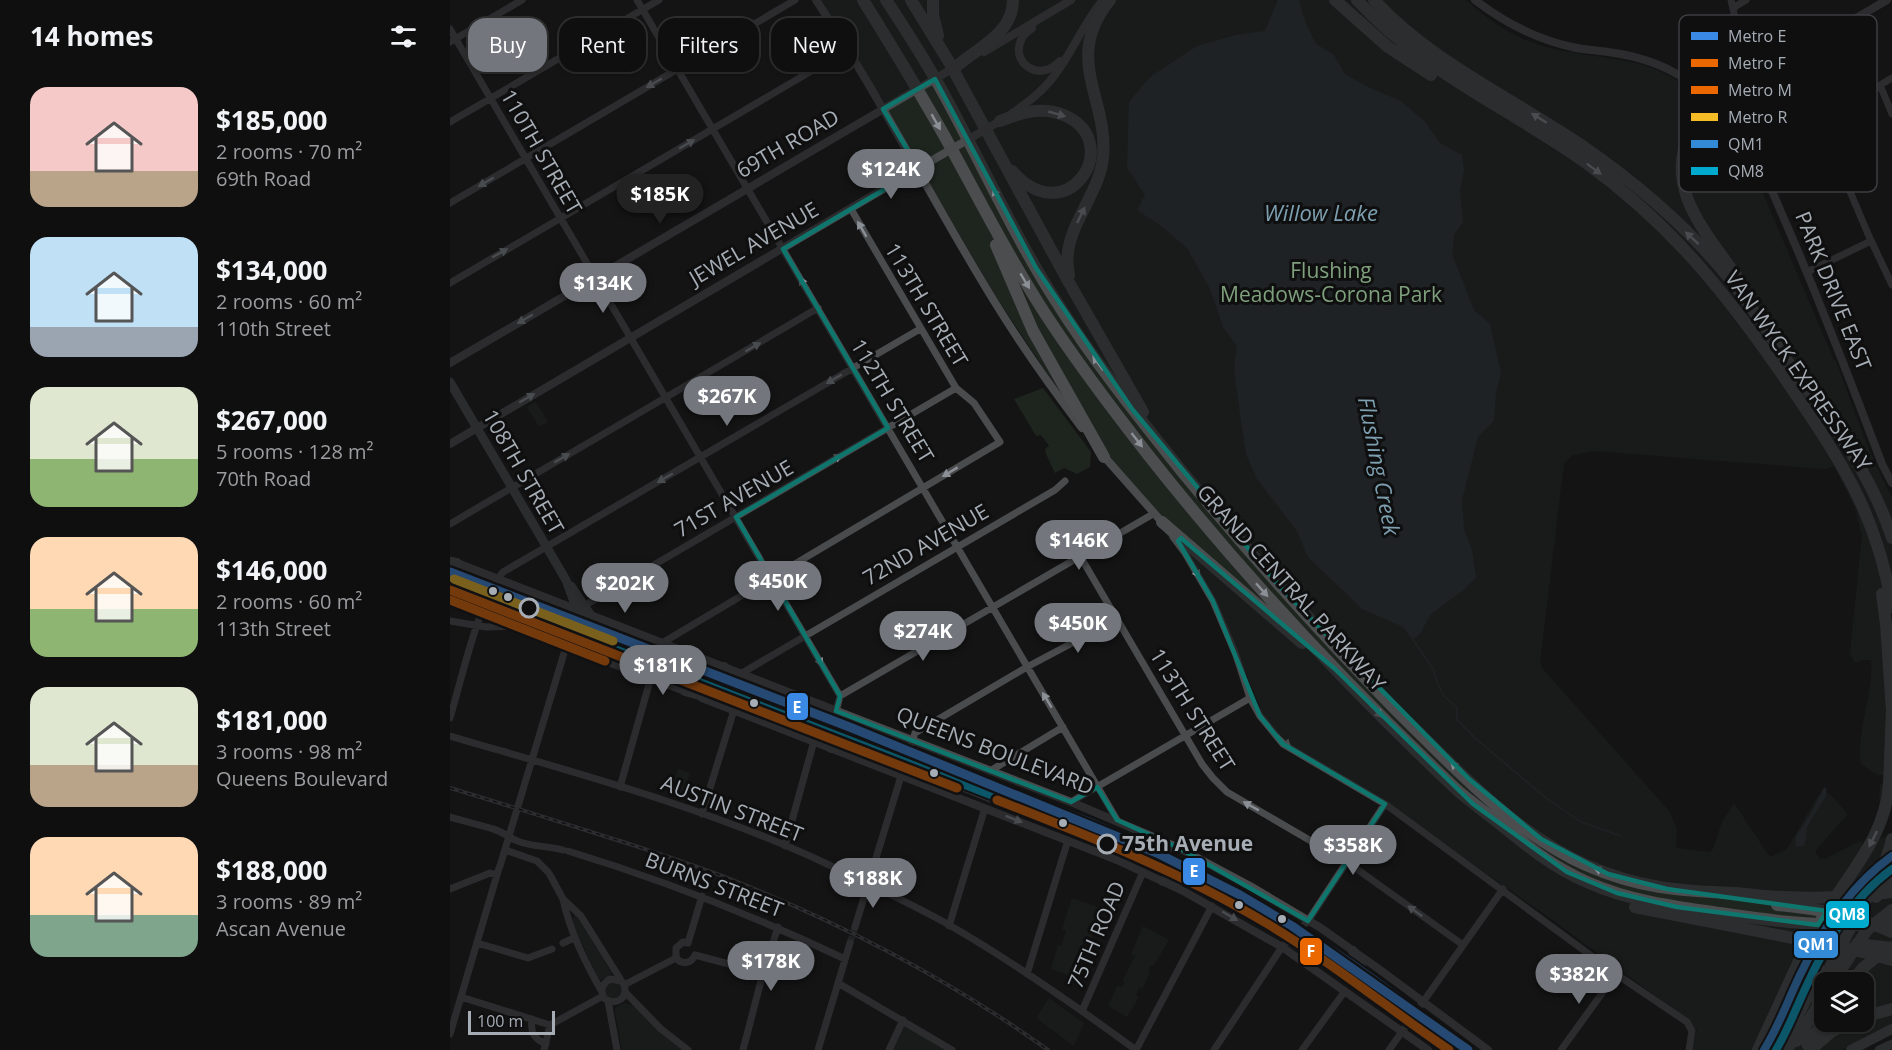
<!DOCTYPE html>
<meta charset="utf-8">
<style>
body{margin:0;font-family:"Open Sans",sans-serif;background:#1d1d1e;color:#f1f3f6;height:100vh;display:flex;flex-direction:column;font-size:22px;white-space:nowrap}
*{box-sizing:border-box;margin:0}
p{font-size:20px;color:#9b9c9f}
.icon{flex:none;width:33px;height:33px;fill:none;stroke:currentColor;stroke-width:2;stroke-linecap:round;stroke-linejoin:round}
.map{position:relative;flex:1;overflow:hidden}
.side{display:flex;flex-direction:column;background:#0f0f10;width:450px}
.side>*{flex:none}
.top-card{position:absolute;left:18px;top:18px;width:570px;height:54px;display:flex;gap:12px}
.tools{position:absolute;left:1364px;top:972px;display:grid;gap:12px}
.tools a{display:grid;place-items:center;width:60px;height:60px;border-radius:12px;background:#0f0f10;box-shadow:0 2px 4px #0004,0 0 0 2px #2f2f30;font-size:30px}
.scale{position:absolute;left:18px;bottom:15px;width:87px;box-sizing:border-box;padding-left:6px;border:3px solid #a6adb5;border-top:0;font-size:16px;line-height:21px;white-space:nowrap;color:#a6adb5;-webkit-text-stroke:4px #0f0f10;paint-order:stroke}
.price{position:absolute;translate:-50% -51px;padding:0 14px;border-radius:21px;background:#73777d;color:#fff;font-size:20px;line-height:39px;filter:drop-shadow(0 2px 3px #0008)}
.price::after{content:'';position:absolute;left:50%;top:36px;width:18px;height:14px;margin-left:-9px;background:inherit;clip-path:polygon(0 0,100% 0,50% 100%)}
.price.active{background:#222;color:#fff}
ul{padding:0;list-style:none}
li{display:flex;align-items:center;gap:18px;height:150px;padding:0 30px}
li span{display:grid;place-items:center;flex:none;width:168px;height:120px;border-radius:18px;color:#555}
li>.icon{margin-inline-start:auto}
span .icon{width:72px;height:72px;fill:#fffc;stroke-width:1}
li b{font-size:26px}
h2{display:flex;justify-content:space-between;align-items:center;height:72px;padding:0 30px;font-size:26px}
.pill{padding:0 21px;border-radius:18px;background:#0f0f10;box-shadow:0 2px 4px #0004,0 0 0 2px #2f2f30;font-size:21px;line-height:54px}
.pill.active{background:#73777d;color:#fff}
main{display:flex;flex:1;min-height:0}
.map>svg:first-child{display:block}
.green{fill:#1e251f}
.water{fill:#2a3338}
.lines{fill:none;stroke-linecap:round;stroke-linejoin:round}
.stream{stroke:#2a3338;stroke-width:1.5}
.minor-tunnel{stroke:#313335;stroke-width:7;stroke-dasharray:7 3.5;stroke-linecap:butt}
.minor{stroke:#494b4d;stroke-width:7}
.tertiary{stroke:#494b4d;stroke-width:8}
.secondary{stroke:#48494b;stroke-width:9}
.primary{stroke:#4b4d4f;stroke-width:10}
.motorway{stroke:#4b4d4f;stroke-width:12}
.rail-casing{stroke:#494b4d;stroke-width:4}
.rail{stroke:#0f0f10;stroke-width:1.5;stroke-dasharray:4.5;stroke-linecap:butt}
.tertiary-bridge{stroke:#494b4d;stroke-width:8}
.secondary-bridge{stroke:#48494b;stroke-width:9}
.primary-bridge{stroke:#4b4d4f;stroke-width:10}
.motorway-bridge{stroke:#4b4d4f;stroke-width:12}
.bus-1-casing{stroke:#0f0f10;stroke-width:12}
.bus-2-casing{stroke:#0f0f10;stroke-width:12}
.bus-1{stroke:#338bd7;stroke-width:8}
.bus-2{stroke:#00a9ce;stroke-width:8}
.metro-1-casing{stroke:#0f0f10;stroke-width:14}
.metro-2-casing{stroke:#0f0f10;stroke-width:14}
.metro-3-casing{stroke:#0f0f10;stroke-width:14}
.metro-4-casing{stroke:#0f0f10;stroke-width:14}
.metro-1{stroke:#3a8ae5;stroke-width:9}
.metro-2{stroke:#eb6800;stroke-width:9}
.metro-3{stroke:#eb6800;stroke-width:9}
.metro-4{stroke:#f6bc26;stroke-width:9}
.oneway{fill:#8a9096}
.oneway2{fill:#8b9096}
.marked{fill:none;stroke:#0f766e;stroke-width:4.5;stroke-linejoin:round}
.bus-dot{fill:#a6adb5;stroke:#0f0f10;stroke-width:2}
.stop-dot{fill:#0f0f10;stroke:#a6adb5;stroke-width:3}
.labels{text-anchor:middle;stroke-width:6;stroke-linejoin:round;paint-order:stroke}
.street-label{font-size:21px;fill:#a6adb5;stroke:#0f0f10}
.park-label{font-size:21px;fill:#7fa07d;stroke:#0f0f10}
.stop-label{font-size:21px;font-weight:bold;fill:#a6adb5;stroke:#0f0f10;text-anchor:start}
.water-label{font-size:22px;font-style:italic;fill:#7d9fb0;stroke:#0f0f10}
.key{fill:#0f0f10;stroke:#3c3e42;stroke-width:1.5}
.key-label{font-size:16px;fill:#a6adb5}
.line-badge{stroke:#0f0f10;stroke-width:2}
.badge-label{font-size:16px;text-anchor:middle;font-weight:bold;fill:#fff}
</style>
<main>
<section class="side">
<h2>14 homes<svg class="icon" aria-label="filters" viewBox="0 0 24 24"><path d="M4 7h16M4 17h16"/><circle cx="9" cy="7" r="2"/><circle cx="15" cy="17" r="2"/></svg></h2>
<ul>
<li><span style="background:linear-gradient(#f6c9c9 70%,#b9a48a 0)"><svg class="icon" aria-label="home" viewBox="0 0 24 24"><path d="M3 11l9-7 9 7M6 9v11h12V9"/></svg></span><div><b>$185,000</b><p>2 rooms · 70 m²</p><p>69th Road</p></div></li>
<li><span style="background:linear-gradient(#bfe0f5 75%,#9aa5b1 0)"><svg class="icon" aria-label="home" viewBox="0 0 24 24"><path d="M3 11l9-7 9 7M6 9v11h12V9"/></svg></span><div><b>$134,000</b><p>2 rooms · 60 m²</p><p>110th Street</p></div></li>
<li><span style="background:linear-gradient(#dfe7d0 60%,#8fb573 0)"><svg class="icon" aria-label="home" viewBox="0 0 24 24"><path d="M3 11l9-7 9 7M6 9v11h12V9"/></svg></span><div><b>$267,000</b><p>5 rooms · 128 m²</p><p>70th Road</p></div></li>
<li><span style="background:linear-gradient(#ffd9b3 60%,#8fb573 0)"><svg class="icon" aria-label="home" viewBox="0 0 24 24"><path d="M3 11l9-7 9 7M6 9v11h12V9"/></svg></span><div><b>$146,000</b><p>2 rooms · 60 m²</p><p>113th Street</p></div></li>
<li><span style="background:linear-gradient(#dfe7d0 65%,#b9a48a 0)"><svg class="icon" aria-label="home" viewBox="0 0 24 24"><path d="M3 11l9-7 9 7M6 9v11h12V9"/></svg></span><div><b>$181,000</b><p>3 rooms · 98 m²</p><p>Queens Boulevard</p></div></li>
<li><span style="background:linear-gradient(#ffd9b3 65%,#7fa58c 0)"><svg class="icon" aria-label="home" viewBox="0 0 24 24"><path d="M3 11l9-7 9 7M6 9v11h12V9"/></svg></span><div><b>$188,000</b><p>3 rooms · 89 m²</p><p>Ascan Avenue</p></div></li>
</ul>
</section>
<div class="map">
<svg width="1442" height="1050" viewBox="0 0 1442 1050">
<rect width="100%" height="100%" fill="#141415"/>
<path class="green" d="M366,0H1016C1031,13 1047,26 1065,35C1101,54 1146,54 1185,63C1211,68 1233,84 1254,99C1257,104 1263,108 1267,113C1280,126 1289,143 1298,158L1384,360L1386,361C1403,407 1418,454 1442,497V774L1430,802L1429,797L1430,785L1434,782V775H1427L1411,764C1406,729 1424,696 1421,660H1411L1410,662H1404L1400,654L1412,535L1405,508L1384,466L1376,469L1144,451L1123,455L1114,463L1090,661L1092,668L1219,811L1227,829L1226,848L1259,852L1263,849L1272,822L1284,803L1320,857L1337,849L1369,794V806L1376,794L1379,793C1382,796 1396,811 1397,815L1365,851L1369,858L1375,859L1408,842H1414L1411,843L1413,848L1428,839L1442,835V1005L1413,1019V982H1374V1022H1406L1386,1030L1355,1050H1242L1247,1030L1211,1000L1100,918L936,804L837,743L814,717L764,595L657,459L613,397L548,300L475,176L433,100Z
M593,388L641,452L640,467L627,474L614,468L605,473L596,454L595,449L599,446L591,435L586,436L564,399Z
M86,402L98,422L89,427L77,407Z
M228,769L240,773L232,799L220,795Z
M622,898L653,909L640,940L636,938L630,952L634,954L624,977L601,969L608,945L611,946L616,931L612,929Z
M125,915L129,919L161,972L160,975L151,980L148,978L121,920Z
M693,926L719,940L704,965H701L698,970L700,973L692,989L689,988L686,995L689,997L677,1017L658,1006L667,986L672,987L675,982L673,980L685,956L681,954Z
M159,982H168L172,987L171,996L163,1000L155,995V987Z
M599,998L634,1023L624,1046L586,1018Z
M175,1003L185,1006L210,1032L233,1050H172L165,1012L166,1007Z
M1442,1013V1024L1392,1050H1366C1390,1029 1411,1021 1442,1013Z
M456,1025L495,1050H441L453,1026Z"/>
<path class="water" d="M828,0H849L856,24L866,44L884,55L895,74L920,88L951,101L975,122L990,143L1012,155L1014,170L1010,191L1013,222L1004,235L1002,254L1024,310L1040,324L1051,373L1046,393L1044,421L1028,437L1012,500L1014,529L1022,550L1026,577L1015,589L981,614L971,632L963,640L953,627L912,609L858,557L847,531L807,479L796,454L791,421L784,369L787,346L773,327L760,289L737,248L711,226L687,210L695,195L677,168L679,102L700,77L747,46L785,35L815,31Z
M1374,787L1376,788L1377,794L1357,827L1356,840L1353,846L1346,847L1345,846L1346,836L1360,815Z"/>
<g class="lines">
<path class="stream" d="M962,638L983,669L987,682L994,696L1007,708V720L1025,738L1096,798L1131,822L1171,836"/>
<path class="minor-tunnel" d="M400,943L405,927"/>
<path class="minor" d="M187,0L667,820
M1281,0L1299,81
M1283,8L1296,0
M0,29L390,696
M0,42L72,0
M1442,78L1383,113L1376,123L1377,137L1418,234L1442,285
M1430,85L1442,114
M0,122L209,0
M0,203L345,0
M1357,272L1421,241
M0,283L399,49
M0,524L368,308
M723,537L735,553L763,601L786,655L800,698L810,716L833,744L935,804L1166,974L1237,1022L1242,1031L1239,1050
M630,556L752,764L763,778L777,792L897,862L1013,945
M0,621L36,627L67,626
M204,667L212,643L550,442L524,403L506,388L401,209
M292,673L605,490L615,481
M386,711L390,696L703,514
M0,718C12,678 28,602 53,572L470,329
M0,736C126,773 255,807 375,863C417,883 460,903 501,926C565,963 626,1006 686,1050
M540,771L613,727
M170,787L201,677
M621,802L800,698
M252,814L284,710
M0,817L40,828
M43,829C54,832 60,839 70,842C84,847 99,846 113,850
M335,846L364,741
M55,850L87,861L98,872
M118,851C213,880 305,916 395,959
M50,866L127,610L506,388
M100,875L113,899L131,916L174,985C178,998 167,1006 155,999C149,991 152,984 160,979L171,981
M0,889L40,873L47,875
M113,899C120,932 135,962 152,992
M499,926L535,808
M405,927L455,763L465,733L577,667L624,642L665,616
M27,943L78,958L102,949
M113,943L124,938
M238,943L252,896
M245,955L313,973
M226,958C232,965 241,964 245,955
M226,958V948L233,942L238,943
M577,974L618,840
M388,983L502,1050
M174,985L226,958
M175,992L211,1029L238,1050
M11,997L100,1025
M158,1001L167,1050
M632,1011L693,872
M82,1019C80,1032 84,1039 96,1044
M100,1025L153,996
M0,1034L49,868
M94,1050L100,1025
M293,1050L313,973L328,927
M368,1050L400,943
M439,1050L453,1020
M686,1050L762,906
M764,1050L832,947L858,921L935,804
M852,1050L895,991
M939,1050L1053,889
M1111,1050L1166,974"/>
<path class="tertiary" d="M366,0C431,98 483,202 544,301C571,345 601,387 632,428
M1025,0C1055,23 1086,39 1122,47C1134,50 1146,50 1158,52C1182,55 1206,62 1227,74C1254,88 1278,108 1294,134C1312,163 1324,197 1338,228C1372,306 1402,385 1432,464L1442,483
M582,28C578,31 574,34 572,38C559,62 589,84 610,61
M534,52L621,0
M1266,100L1437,0
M561,114C577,103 592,92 604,76C623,52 633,23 653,0
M0,363L454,97
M0,444L481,161
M651,453L712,522
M2,561L621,802L729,848L800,886L871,928L933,972L1038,1050
M0,600L42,615L116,646L240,693
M252,698L667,860L735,892L832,947L978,1050"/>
<path class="secondary" d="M0,382L116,580L127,610
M121,586L140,614
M1314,1050L1328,1024L1356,961
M1429,1050L1442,1044"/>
<path class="primary" d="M0,562L7,563
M0,574L640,822C739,862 833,914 920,976C953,1000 985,1026 1019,1050
M0,587L445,759L687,856L794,910L878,965L997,1050
M274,667L282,677L291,681
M235,691L253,696H270
M366,734L373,738L381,748
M703,845L729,848
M1414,878L1437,859
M713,881H734
M903,951L904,958L911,967
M1334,1030L1365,963
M1401,1050L1442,1029"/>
<path class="motorway" d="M413,0C441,45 469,91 495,137C528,197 559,258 596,315C628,364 663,410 699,456C793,575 897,686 1007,790C1021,802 1035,812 1050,824C1077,846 1104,868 1137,882C1179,901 1225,907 1270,913C1317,920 1363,926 1411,925
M436,0C460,36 483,73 503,111C537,175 567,240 606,301C643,360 687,415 730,469C799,553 871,634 947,711C1003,766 1064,833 1136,865C1188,888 1229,891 1284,893C1301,894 1317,897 1334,897C1370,899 1407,897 1442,892
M461,0L499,62L617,279L693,412
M483,0V15L488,36
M885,0L938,47L981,75
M907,0C973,72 1057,107 1135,162C1221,224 1277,294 1336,380C1389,458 1427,512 1442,607
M924,0C982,63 1062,98 1131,145C1186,183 1238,227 1279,278C1307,312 1329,351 1355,386C1391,436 1423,479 1442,538
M507,66C529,47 563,33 563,0
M1266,100C1259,108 1251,116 1245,125C1207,183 1258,235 1290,281
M550,121C573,112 595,105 618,117C674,146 616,233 562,171
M546,245L583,331L654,457
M619,275C609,231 648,200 653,158C659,98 612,59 660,0
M712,522L852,643
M1432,594L1436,624L1442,711
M1439,784L1442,710
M1327,905C1369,909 1404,915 1442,932
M1185,907L1414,952L1442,960
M1407,944L1442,948
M1402,982L1413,968
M1413,1017L1442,1009
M1346,1041L1374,996
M1357,1044L1374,1022
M1308,1050L1350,959
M1323,1050L1340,1030L1371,971
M1337,1050L1347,1030
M1360,1050L1381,1032L1400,1022"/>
<defs>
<path id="rail" d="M0,788C57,805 113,823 170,841C210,854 251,867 290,883C399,927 503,982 598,1050"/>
</defs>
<use href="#rail" class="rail-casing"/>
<use href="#rail" class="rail"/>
<path class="tertiary-bridge" d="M454,97L507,66
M481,161L550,121"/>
<path class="secondary-bridge" d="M1356,961L1370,936L1382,920"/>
<path class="primary-bridge" d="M1365,963L1392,906L1414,878"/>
<path class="motorway-bridge" d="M1426,897L1442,875
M1421,925L1442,923
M1350,959C1361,936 1374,915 1387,895C1411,859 1436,828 1439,784
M1413,968L1425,958L1442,947
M1376,976C1385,958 1394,939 1404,921C1419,894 1435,869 1442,839
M1384,980L1417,930L1442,910"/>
<defs>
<path id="bus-1" d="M0,574L640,822C726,858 808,901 886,953C932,983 974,1018 1019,1050
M1314,1050C1329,1026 1338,1000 1350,975C1372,929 1400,886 1442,856"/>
<path id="bus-2" d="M0,585L636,832C722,868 805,910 883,963C923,991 961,1021 1001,1050
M1326,1050C1338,1030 1346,1008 1356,987C1376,943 1402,898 1442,869"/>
</defs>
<use href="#bus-1" class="bus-1-casing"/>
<use href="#bus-2" class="bus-2-casing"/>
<use href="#bus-1" class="bus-1"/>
<use href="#bus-2" class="bus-2"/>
<defs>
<path id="metro-1" d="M0,572L402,728L707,853L790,895L842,926L1018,1050"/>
<path id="metro-2" d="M0,590L507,788
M547,800C639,836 731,872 816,923C880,961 938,1008 999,1050"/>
<path id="metro-3" d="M0,600L155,661"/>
<path id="metro-4" d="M4,579L163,641"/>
</defs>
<use href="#metro-1" class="metro-1-casing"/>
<use href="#metro-2" class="metro-2-casing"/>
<use href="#metro-3" class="metro-3-casing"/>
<use href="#metro-4" class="metro-4-casing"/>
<use href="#metro-1" class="metro-1"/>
<use href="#metro-2" class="metro-2"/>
<use href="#metro-3" class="metro-3"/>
<use href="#metro-4" class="metro-4"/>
</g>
<defs><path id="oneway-solid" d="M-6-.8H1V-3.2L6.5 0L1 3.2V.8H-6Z" transform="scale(1.5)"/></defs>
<g class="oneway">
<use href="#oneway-solid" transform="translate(204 83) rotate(150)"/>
<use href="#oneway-solid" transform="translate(237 144) rotate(-30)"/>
<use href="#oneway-solid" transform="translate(36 182) rotate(150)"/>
<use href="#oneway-solid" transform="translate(412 229) rotate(-120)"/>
<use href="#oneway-solid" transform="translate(50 253) rotate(-30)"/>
<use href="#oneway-solid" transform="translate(354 285) rotate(-120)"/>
<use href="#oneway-solid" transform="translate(75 319) rotate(150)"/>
<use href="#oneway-solid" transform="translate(303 347) rotate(-30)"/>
<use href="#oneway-solid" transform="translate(384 379) rotate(150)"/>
<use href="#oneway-solid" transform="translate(77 398) rotate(-30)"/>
<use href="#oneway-solid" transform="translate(112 458) rotate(-30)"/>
<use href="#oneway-solid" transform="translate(384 459) rotate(-30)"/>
<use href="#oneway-solid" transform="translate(500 472) rotate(149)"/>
<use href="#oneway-solid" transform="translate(215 478) rotate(150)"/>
<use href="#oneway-solid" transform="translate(745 570) rotate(60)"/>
<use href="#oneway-solid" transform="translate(368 658) rotate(60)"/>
<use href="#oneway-solid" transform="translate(597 700) rotate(-121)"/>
<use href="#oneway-solid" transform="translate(834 741) rotate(42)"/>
<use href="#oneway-solid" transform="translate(801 806) rotate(-151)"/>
<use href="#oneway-solid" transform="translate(564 819) rotate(21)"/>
<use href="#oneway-solid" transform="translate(965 911) rotate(-144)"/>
<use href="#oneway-solid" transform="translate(780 916) rotate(30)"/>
</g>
<g class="oneway2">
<use href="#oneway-solid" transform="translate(607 114) rotate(16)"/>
<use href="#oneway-solid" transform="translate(1089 118) rotate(-148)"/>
<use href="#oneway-solid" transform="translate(486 122) rotate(60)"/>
<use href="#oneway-solid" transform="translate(1144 169) rotate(37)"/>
<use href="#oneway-solid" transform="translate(547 196) rotate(-117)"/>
<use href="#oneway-solid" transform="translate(631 215) rotate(-64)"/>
<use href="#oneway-solid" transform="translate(1242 238) rotate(-137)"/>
<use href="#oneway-solid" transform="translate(575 281) rotate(59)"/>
<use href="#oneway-solid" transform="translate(648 363) rotate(-126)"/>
<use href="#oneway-solid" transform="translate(687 440) rotate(52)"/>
<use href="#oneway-solid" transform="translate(812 590) rotate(48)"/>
<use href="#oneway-solid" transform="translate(926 711) rotate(45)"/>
<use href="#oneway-solid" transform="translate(1007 768) rotate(-136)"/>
<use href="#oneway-solid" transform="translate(1423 839) rotate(117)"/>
<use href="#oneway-solid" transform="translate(1152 871) rotate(-159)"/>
</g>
<path d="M0 0H1442V1050H0ZM485,79L586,268L682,409L832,589L1019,779L1091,839L1158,874L1217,889L1377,911L1368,925L1227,907L1167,893L1117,872L1023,804L885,669L731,538L728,541L763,601L810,716L833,744L935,804L858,921L729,848L667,820L647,787L621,802L386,711L390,696L286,517L438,428L333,249L469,169L433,109Z" fill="#141415" fill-opacity=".55" fill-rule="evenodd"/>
<path class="marked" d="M485,79L586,268L682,409L832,589L1019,779L1091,839L1158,874L1217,889L1377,911L1368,925L1227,907L1167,893L1117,872L1023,804L885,669L731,538L728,541L763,601L810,716L833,744L935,804L858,921L729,848L667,820L647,787L621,802L386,711L390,696L286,517L438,428L333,249L469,169L433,109Z"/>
<g class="bus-dot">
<circle cx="43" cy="591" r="5"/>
<circle cx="58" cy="597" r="5"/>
<circle cx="304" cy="703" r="5"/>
<circle cx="484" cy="773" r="5"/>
<circle cx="613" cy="823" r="5"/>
<circle cx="789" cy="905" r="5"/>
<circle cx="832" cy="919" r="5"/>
</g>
<g class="stop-dot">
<circle cx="79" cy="608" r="9"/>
<circle cx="657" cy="844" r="9"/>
</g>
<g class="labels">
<g class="street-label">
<text transform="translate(338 144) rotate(-30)" y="7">69TH ROAD</text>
<text transform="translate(91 152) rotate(60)" y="7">110TH STREET</text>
<text transform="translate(304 244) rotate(-30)" y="7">JEWEL AVENUE</text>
<text transform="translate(1383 291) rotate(68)" y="7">PARK DRIVE EAST</text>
<text transform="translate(476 305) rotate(59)" y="7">113TH STREET</text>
<text transform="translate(1348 371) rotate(55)" y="7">VAN WYCK EXPRESSWAY</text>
<text transform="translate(442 401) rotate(59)" y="7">112TH STREET</text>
<text transform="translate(73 472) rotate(60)" y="7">108TH STREET</text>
<text transform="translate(284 499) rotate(-30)" y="7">71ST AVENUE</text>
<text transform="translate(476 545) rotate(-30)" y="7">72ND AVENUE</text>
<text transform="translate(841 588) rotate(48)" y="7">GRAND CENTRAL PARKWAY</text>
<text transform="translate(742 710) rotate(58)" y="7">113TH STREET</text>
<text transform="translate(545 751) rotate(21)" y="7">QUEENS BOULEVARD</text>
<text transform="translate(282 809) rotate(21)" y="7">AUSTIN STREET</text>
<text transform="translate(264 885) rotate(21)" y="7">BURNS STREET</text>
<text transform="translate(647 935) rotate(-67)" y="7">75TH ROAD</text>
</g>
<g class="park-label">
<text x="881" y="278">Flushing<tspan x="881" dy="24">Meadows-Corona Park</tspan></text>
</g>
<g class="stop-label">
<text x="672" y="851">75th Avenue</text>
</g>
<g class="water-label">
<text x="871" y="221">Willow Lake</text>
<text transform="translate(929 466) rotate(79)" y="8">Flushing Creek</text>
</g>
</g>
<rect x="1229" y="15" width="198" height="177" rx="9" class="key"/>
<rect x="1241" y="32" width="27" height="8" fill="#3a8ae5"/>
<rect x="1241" y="59" width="27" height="8" fill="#eb6800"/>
<rect x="1241" y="86" width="27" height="8" fill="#eb6800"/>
<rect x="1241" y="113" width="27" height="8" fill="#f6bc26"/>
<rect x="1241" y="140" width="27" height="8" fill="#338bd7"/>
<rect x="1241" y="167" width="27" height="8" fill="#00a9ce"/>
<g class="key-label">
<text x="1278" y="42">Metro E</text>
<text x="1278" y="69">Metro F</text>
<text x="1278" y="96">Metro M</text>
<text x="1278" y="123">Metro R</text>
<text x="1278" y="150">QM1</text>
<text x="1278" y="177">QM8</text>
</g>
<g class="line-badge">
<rect x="336" y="692" width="23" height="29" rx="6" fill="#3a8ae5"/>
<rect x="732" y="857" width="24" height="29" rx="6" fill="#3a8ae5"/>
<rect x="1375" y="900" width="45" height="29" rx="6" fill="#00a9ce"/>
<rect x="1343" y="930" width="46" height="29" rx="6" fill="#338bd7"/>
<rect x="849" y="937" width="24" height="29" rx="6" fill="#eb6800"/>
</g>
<g class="badge-label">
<text x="347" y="713">E</text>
<text x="744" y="877">E</text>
<text x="1397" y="920">QM8</text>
<text x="1366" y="950">QM1</text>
<text x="861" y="957">F</text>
</g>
</svg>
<div class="tools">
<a><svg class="icon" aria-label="layers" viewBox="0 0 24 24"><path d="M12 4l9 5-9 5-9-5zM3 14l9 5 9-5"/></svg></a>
</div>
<div class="scale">100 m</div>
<b class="price" style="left:441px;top:200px">$124K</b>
<b class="price active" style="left:210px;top:225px">$185K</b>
<b class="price" style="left:153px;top:314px">$134K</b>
<b class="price" style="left:277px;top:427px">$267K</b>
<b class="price" style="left:629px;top:571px">$146K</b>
<b class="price" style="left:328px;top:612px">$450K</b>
<b class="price" style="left:175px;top:614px">$202K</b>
<b class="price" style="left:628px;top:654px">$450K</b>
<b class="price" style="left:473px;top:662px">$274K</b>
<b class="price" style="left:213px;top:696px">$181K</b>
<b class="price" style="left:903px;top:876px">$358K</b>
<b class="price" style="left:423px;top:909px">$188K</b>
<b class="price" style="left:321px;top:992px">$178K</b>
<b class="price" style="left:1129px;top:1005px">$382K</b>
<div class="top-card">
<a class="pill active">Buy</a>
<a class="pill">Rent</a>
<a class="pill">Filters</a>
<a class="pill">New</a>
</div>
</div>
</main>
